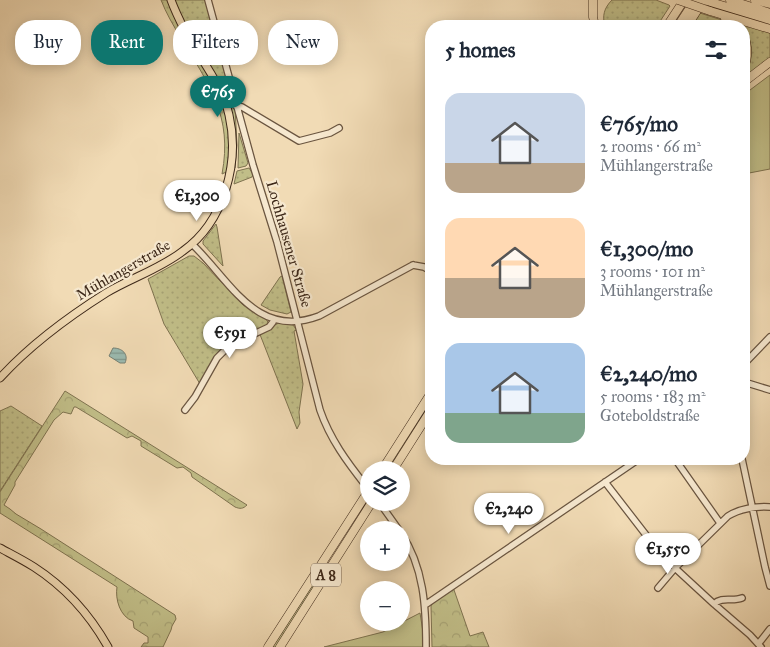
<!DOCTYPE html>
<meta charset="utf-8">
<style>
body{margin:0;font-family:"IM FELL Great Primer",serif;background:#f6f6f7;color:#1f2937;height:100vh;display:flex;flex-direction:column;font-size:19px;white-space:nowrap}
*{box-sizing:border-box;margin:0}
p{font-size:16px;color:#747a83}
.icon{flex:none;width:28px;height:28px;fill:none;stroke:currentColor;stroke-width:2;stroke-linecap:round;stroke-linejoin:round}
.map{position:relative;flex:1;overflow:hidden}
.panel{position:absolute;left:425px;top:20px;width:325px;height:445px;display:flex;flex-direction:column;background:#fff;border-radius:20px;box-shadow:0 2px 12px #0003}
.panel>*{flex:none}
.top-card{position:absolute;left:15px;top:20px;width:335px;height:45px;display:flex;gap:10px}
.controls{position:absolute;left:360px;top:461px;display:grid;gap:10px}
.controls a{display:grid;place-items:center;width:50px;height:50px;border-radius:50%;background:#fff;box-shadow:0 2px 12px #0003;font-size:25px}
.price{position:absolute;translate:-50% -42px;padding:0 11px;border-radius:18px;background:#fff;color:#222;font-size:16px;line-height:32px;filter:drop-shadow(0 1px 2px #0008)}
.price::after{content:'';position:absolute;left:50%;top:30px;width:15px;height:11px;margin-left:-8px;background:inherit;clip-path:polygon(0 0,100% 0,50% 100%)}
.price.current{background:#0f766e;color:#fff}
ul{padding:0;list-style:none}
li{display:flex;align-items:center;gap:15px;height:125px;padding:0 20px}
li span{display:grid;place-items:center;flex:none;width:140px;height:100px;border-radius:15px;color:#555}
li>.icon{margin-inline-start:auto}
span .icon{width:60px;height:60px;fill:#fffc;stroke-width:1}
li b{font-size:21px}
h2{display:flex;justify-content:space-between;align-items:center;height:60px;padding:0 20px;font-size:21px}
.tag{padding:0 18px;border-radius:20px;background:#fff;box-shadow:0 2px 12px #0003;font-size:18px;line-height:45px}
.tag.current{background:#0f766e;color:#fff}
.map>svg:first-child{display:block}
.grass{fill:url(#grass-dots);stroke:#7f7350}
.forest{fill:url(#forest-crowns);stroke:#7f7350}
.park{fill:#c1be88;stroke:#7f7350}
.water{fill:url(#water-rules);stroke:#758074}
.lines{fill:none;stroke-linecap:round;stroke-linejoin:round}
.minor-casing{stroke:#6a5540;stroke-width:8}
.major-casing{stroke:#3d2819;stroke-width:9}
.highway-casing{stroke:#3d2819;stroke-width:9}
.minor{stroke:#f6e8cf;stroke-width:5.5}
.major{stroke:#f1dbb5;stroke-width:7}
.highway{stroke:#f1dbb5;stroke-width:8}
.highway-bridge-casing{stroke:#3d2819;stroke-width:9;stroke-linecap:butt}
.highway-bridge{stroke:#f1dbb5;stroke-width:8}
.labels{text-anchor:middle;stroke-width:4.5;stroke-linejoin:round;paint-order:stroke}
.shield{fill:#f6e8cf;stroke:#746250;stroke-width:1}
.shield-label{font-size:14px;font-weight:bold;fill:#3d2819}
.street-label{font-size:15px;fill:#3d2819;stroke:#f6e8cf}
</style>
<div class="map">
<svg width="770" height="647" viewBox="0 0 770 647">
<defs>
<pattern id="grass-dots" width="8" height="8" patternUnits="userSpaceOnUse" patternTransform="scale(1.25)"><rect width="8" height="8" fill="#c1be88"/><path d="M2 2h.1M6 6h.1" fill="none" stroke="#a7a375" stroke-width="1.8" stroke-linecap="round"/></pattern>
<pattern id="forest-crowns" width="20" height="18" patternUnits="userSpaceOnUse" patternTransform="scale(1.25)"><rect width="20" height="18" fill="#c1be88"/><path d="M2 6a3 3 0 1 1 6 0M12 15a3 3 0 1 1 6 0" fill="none" stroke="#a7a375"/></pattern>
<pattern id="water-rules" width="6" height="5" patternUnits="userSpaceOnUse" patternTransform="scale(1.25)"><rect width="6" height="5" fill="#9bbbb1"/><path d="M0 2.5h6" fill="none" stroke="#80988f"/></pattern>
</defs>
<rect width="100%" height="100%" fill="#f1dbb5"/>
<filter id="stains"><feTurbulence type="fractalNoise" baseFrequency=".004" numOctaves="4"/><feColorMatrix values="0 0 0 0 .2 0 0 0 0 .09 0 0 0 0 .02 0 0 0 .5 -.17"/></filter>
<radialGradient id="worn" r=".72"><stop offset=".6" stop-color="#630" stop-opacity="0"/><stop offset="1" stop-color="#630" stop-opacity=".3"/></radialGradient>
<path class="grass" d="M161,0H206L235,107L237,145L235,168L222,174C233,116 209,85 181,38C173,25 166,13 161,0Z
M612,0H656L669,5L670,6L657,26H605C602,16 604,8 612,0Z
M700,13L722,20L733,26H692Z
M736,22L770,32V59L744,79C744,69 751,61 751,50C751,41 745,35 744,26H741Z
M239,133L248,163L246,166L238,168Z
M249,168L253,174L252,177L234,184L237,171Z
M216,224L217,227L223,266L203,244V241Z
M189,256H194L203,263L243,305L266,319L269,324L225,348L200,384L164,324L148,279Z
M282,276L291,312L287,314L270,310L261,305L280,277Z
M279,323L292,324L297,330L294,331L303,384L299,412L300,423L297,429L259,332Z
M431,400V405L389,470H386Z
M11,406L42,426L0,491V411Z
M321,570L325,573L278,647H270Z"/>
<path class="forest" d="M65,391L247,505C243,509 240,509 235,507L192,477L191,473L183,467L177,468L141,446V441L132,436L127,438L76,407H74L71,414L63,412L54,420L15,482V485L4,505L10,509L16,514L41,529L175,615L176,619L172,626L171,630L163,647H141L144,643H148V637L134,628L133,621C120,617 115,599 117,587L0,513V492Z
M453,587L470,636L483,632L489,647H432L431,606L433,601Z"/>
<path class="park" d="M770,75V169L744,174V92L750,90Z
M420,613L423,632V647H324L383,632Z"/>
<path class="water" d="M113,348C122,348 129,354 125,363H120L109,356Z"/>
<g class="lines">
<defs>
<path id="minor" d="M208,0L253,165L277,242L320,410C330,439 347,462 366,486
M236,106L242,107L299,141L330,133L339,128
M192,244C230,280 256,340 319,316L413,265
M413,265L424,267L431,271
M744,364L770,337
M744,382L770,390
M185,410L195,397L217,358L226,349L235,343L269,327L273,322L274,319
M675,459L720,523
M742,459L765,567L770,586
M605,482L653,544L675,568L714,604L750,635L761,647
M379,502L399,530
M401,533C424,567 426,607 426,647
M658,588L675,568L728,516C739,509 756,506 770,507
M714,604C722,596 732,602 742,598
M425,605L639,459
M759,643L770,629"/>
<path id="major" d="M0,378C31,344 68,317 106,293C131,278 160,269 183,251C224,222 240,163 229,115C222,84 200,59 185,31C180,21 175,11 171,0
M0,548C11,554 23,560 34,567C65,587 90,615 108,647"/>
<path id="highway" d="M593,0V17L595,26
M704,0L770,20
M730,0L770,13
M755,0L770,4
M710,11L770,29
M725,18L736,26
M667,26L684,0
M678,26L695,0
M687,26L702,3
M744,35C748,46 749,56 744,67
M744,82L770,62
M382,470L431,393
M393,470L431,410
M268,647L369,490
M280,647L372,502"/>
</defs>
<use href="#minor" class="minor-casing"/>
<use href="#major" class="major-casing"/>
<use href="#highway" class="highway-casing"/>
<use href="#minor" class="minor"/>
<use href="#major" class="major"/>
<use href="#highway" class="highway"/>
<defs>
<path id="highway-bridge" d="M678,0L710,11"/>
</defs>
<use href="#highway-bridge" class="highway-bridge-casing"/>
<use href="#highway-bridge" class="highway-bridge"/>
</g>
<g class="labels">
<rect class="shield" x="311" y="563.5" width="30" height="23" rx="4"/>
<g class="shield-label">
<text x="326" y="580">A 8</text>
</g>
<g class="street-label">
<text transform="translate(289 244) rotate(74)" y="5">Lochhausener Straße</text>
<text transform="translate(123 270) rotate(-30)" y="5">Mühlangerstraße</text>
</g>
</g>
<rect width="100%" height="100%" filter="url(#stains)"/>
<rect width="100%" height="100%" fill="url(#worn)"/>
</svg>
<div class="controls">
<a><svg class="icon" aria-label="layers" viewBox="0 0 24 24"><path d="M12 4l9 5-9 5-9-5zM3 14l9 5 9-5"/></svg></a>
<a>+</a>
<a>−</a>
</div>
<b class="price current" style="left:218px;top:118px">€765</b>
<b class="price" style="left:197px;top:222px">€1,300</b>
<b class="price" style="left:230px;top:359px">€591</b>
<b class="price" style="left:509px;top:535px">€2,240</b>
<b class="price" style="left:668px;top:575px">€1,550</b>
<div class="top-card">
<a class="tag">Buy</a>
<a class="tag current">Rent</a>
<a class="tag">Filters</a>
<a class="tag">New</a>
</div>
<section class="panel">
<h2>5 homes<svg class="icon" aria-label="filters" viewBox="0 0 24 24"><path d="M4 7h16M4 17h16"/><circle cx="9" cy="7" r="2"/><circle cx="15" cy="17" r="2"/></svg></h2>
<ul>
<li><span style="background:linear-gradient(#c9d6e8 70%,#b9a48a 0)"><svg class="icon" aria-label="home" viewBox="0 0 24 24"><path d="M3 11l9-7 9 7M6 9v11h12V9"/></svg></span><div><b>€765/mo</b><p>2 rooms · 66 m²</p><p>Mühlangerstraße</p></div></li>
<li><span style="background:linear-gradient(#ffd9b3 60%,#b9a48a 0)"><svg class="icon" aria-label="home" viewBox="0 0 24 24"><path d="M3 11l9-7 9 7M6 9v11h12V9"/></svg></span><div><b>€1,300/mo</b><p>3 rooms · 101 m²</p><p>Mühlangerstraße</p></div></li>
<li><span style="background:linear-gradient(#a9c7e8 70%,#7fa58c 0)"><svg class="icon" aria-label="home" viewBox="0 0 24 24"><path d="M3 11l9-7 9 7M6 9v11h12V9"/></svg></span><div><b>€2,240/mo</b><p>5 rooms · 183 m²</p><p>Goteboldstraße</p></div></li>
</ul>
</section>
</div>
